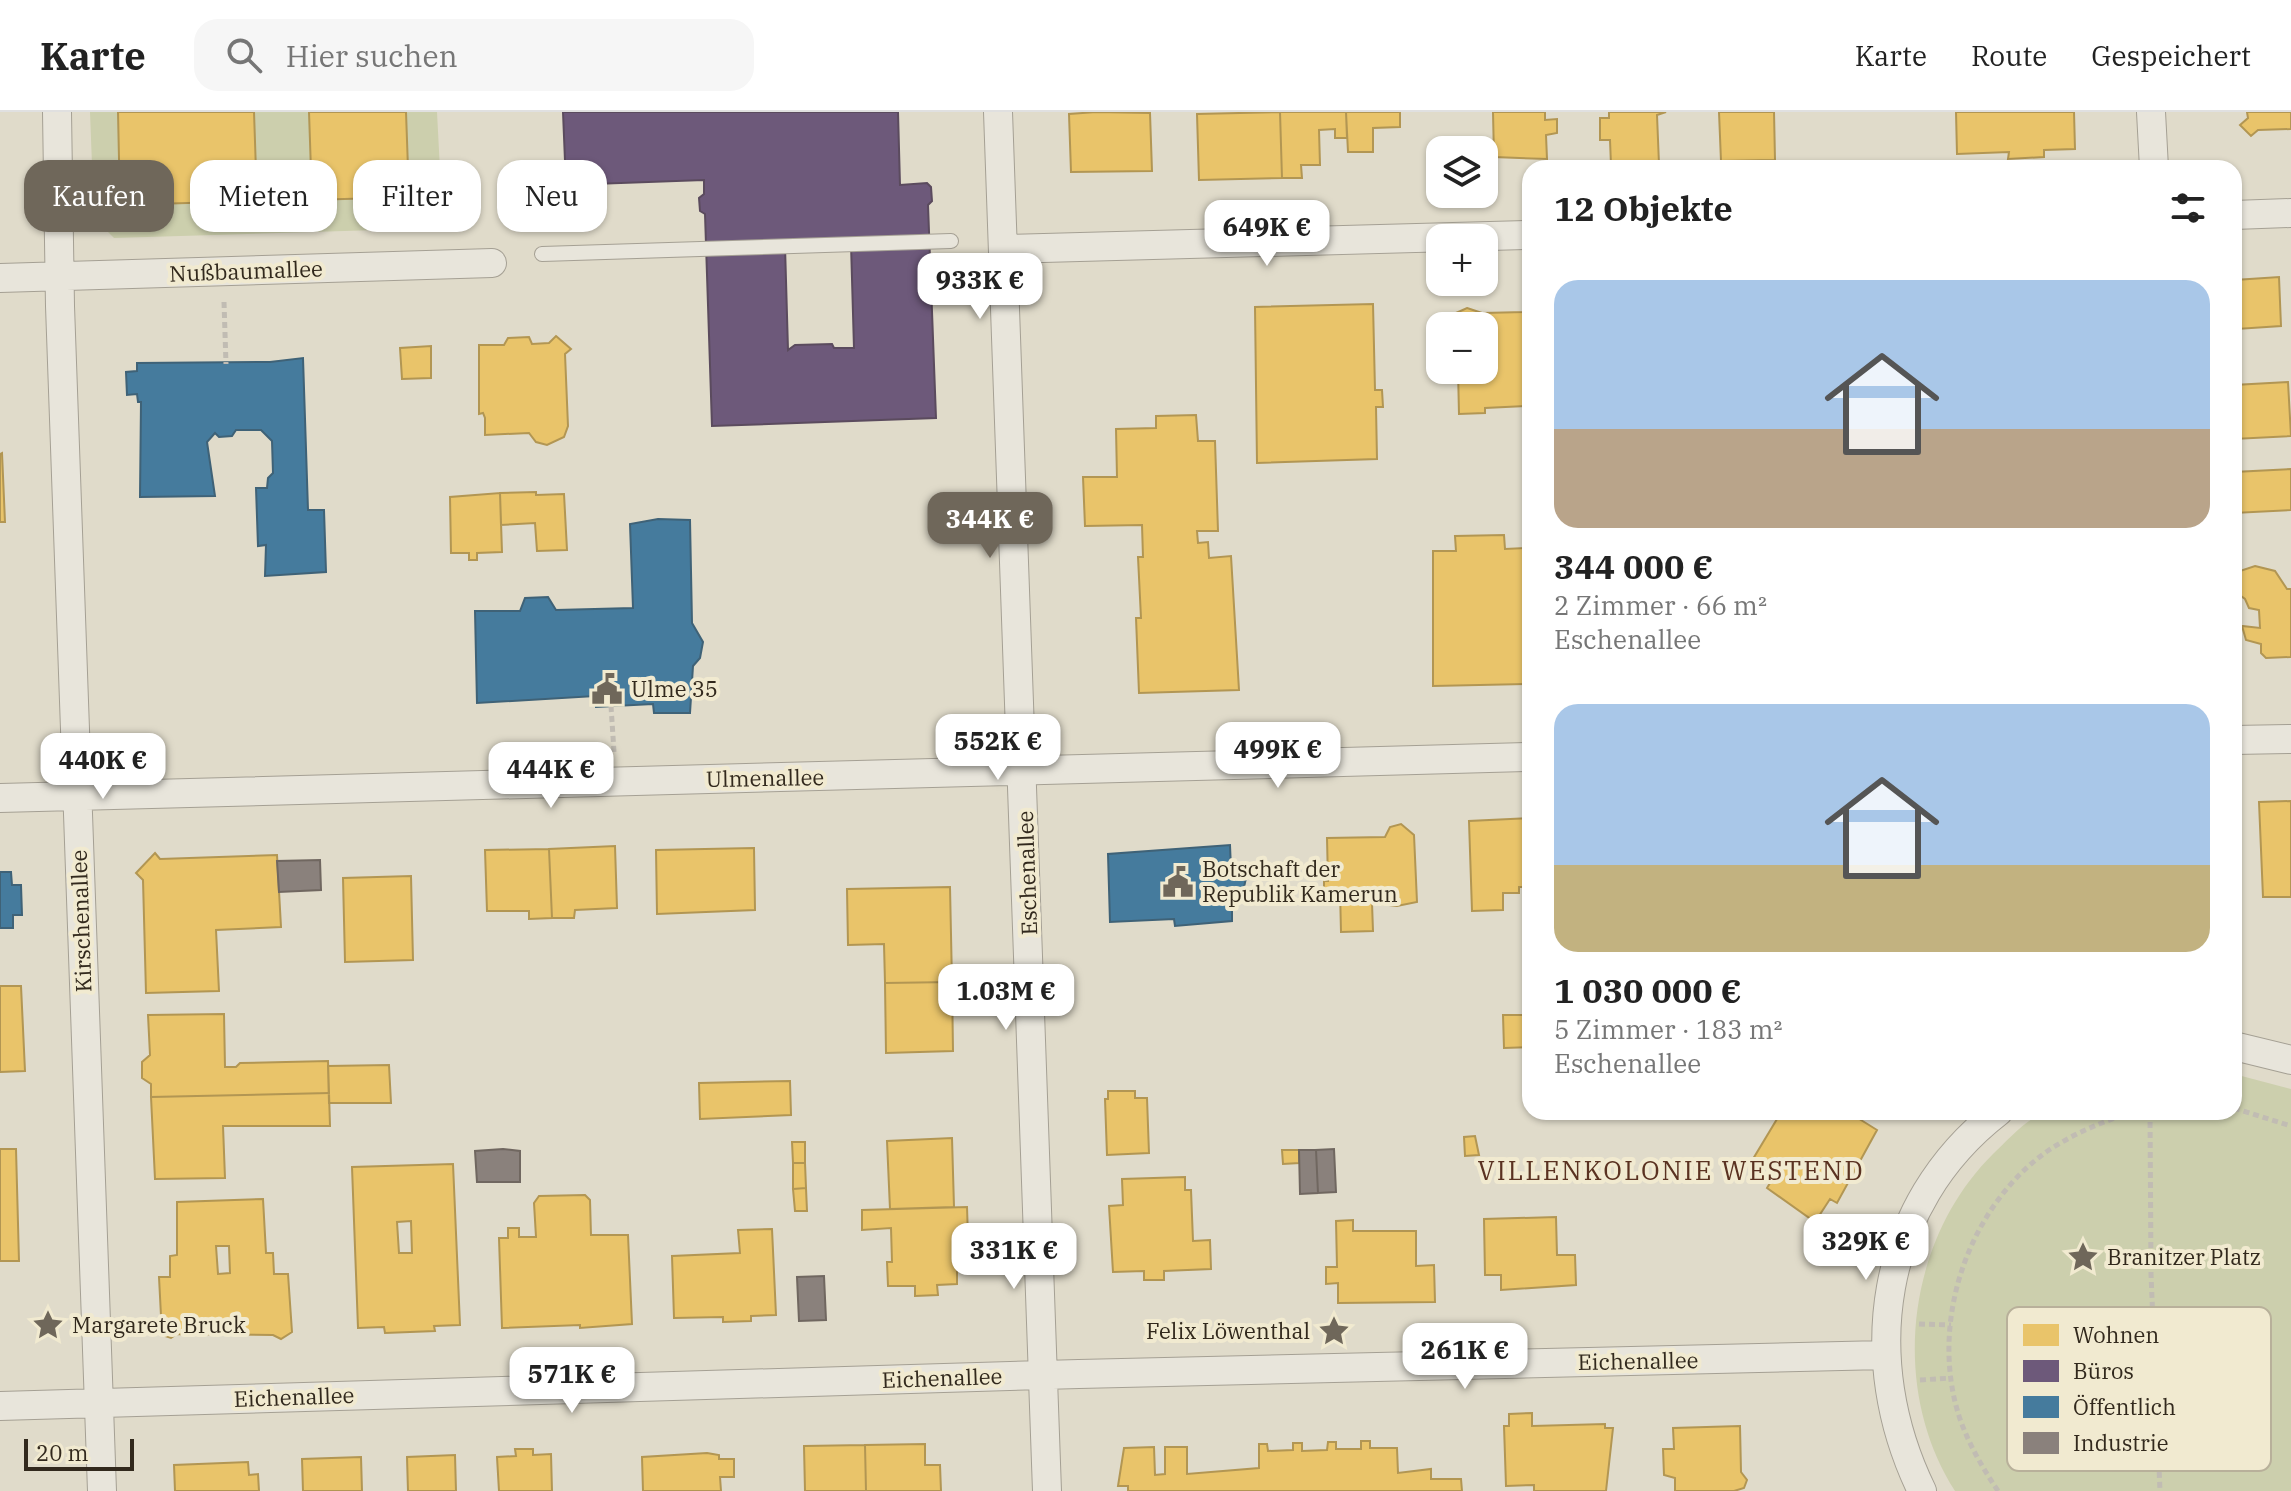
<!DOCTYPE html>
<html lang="de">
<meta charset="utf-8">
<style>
body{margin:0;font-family:"IBM Plex Serif",serif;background:#f6f6f6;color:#222;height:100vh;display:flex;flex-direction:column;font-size:30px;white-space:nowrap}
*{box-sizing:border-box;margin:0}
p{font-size:26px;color:#767676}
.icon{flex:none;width:44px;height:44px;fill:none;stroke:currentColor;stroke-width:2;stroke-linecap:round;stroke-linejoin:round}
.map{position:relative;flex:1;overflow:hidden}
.panel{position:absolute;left:1522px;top:48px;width:720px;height:960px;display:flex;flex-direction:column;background:#fff;border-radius:24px;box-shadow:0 2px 6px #0004}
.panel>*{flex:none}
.top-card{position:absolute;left:24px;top:48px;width:760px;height:72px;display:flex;gap:16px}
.tools{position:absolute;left:1426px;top:24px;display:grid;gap:16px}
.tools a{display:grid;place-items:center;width:72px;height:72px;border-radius:16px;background:#fff;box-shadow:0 2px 6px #0004;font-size:40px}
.scale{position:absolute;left:24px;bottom:20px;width:110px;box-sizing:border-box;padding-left:8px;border:4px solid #32291d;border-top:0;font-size:22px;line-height:28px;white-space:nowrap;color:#32291d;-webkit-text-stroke:6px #f1ead0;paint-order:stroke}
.price{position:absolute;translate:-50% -68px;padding:0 18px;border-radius:16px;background:#fff;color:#222;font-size:26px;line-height:52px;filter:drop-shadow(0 2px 4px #0008)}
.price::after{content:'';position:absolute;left:50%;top:48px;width:24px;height:18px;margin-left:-12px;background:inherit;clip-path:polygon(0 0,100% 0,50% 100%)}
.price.current{background:#6f675a;color:#fff}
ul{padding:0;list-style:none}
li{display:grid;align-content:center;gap:16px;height:424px;padding:0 32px}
li span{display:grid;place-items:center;height:248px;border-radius:24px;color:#555}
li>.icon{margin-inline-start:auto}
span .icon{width:144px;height:144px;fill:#fffc;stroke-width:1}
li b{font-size:34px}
h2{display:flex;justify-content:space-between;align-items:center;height:96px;padding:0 32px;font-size:34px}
.tag{padding:0 28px;border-radius:24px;background:#fff;box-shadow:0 2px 6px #0004;font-size:28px;line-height:72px}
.tag.current{background:#6f675a;color:#fff}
header{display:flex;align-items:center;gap:48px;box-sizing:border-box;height:112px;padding:0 40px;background:#fff;border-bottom:2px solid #e0e0e0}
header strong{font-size:38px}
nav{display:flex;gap:44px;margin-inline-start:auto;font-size:28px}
.search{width:560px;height:72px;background:#f6f6f6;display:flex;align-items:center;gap:20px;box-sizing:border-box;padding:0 28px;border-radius:24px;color:#767676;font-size:30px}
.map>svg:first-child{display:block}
.green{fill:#cccfad}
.homes{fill:#e9c46a;stroke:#b29653;stroke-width:2;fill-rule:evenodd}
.offices{fill:#6d597a;stroke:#5b4b5e;stroke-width:2;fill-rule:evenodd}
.public{fill:#457b9d;stroke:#3f6277;stroke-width:2}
.industry{fill:#8a817c;stroke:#706760;stroke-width:2}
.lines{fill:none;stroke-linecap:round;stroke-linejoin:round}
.service-casing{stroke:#a5a094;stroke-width:16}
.minor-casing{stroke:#a5a094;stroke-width:30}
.path{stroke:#c1bcb3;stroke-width:5;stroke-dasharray:6 4;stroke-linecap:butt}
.service{stroke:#e8e5db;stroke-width:14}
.minor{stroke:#e8e5db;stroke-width:28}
.labels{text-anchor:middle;stroke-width:8;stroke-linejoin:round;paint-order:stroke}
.street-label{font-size:22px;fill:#32291d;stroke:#f1ead0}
.poi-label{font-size:22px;fill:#32291d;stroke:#f1ead0;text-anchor:start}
.quarter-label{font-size:26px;letter-spacing:2px;fill:#5a3221;stroke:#f1ead0}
.key{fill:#f1ead0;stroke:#b8b09a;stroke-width:2}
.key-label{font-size:22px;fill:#32291d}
</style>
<header>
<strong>Karte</strong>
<div class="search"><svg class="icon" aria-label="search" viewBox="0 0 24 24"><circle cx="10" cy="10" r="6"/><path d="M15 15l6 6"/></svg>Hier suchen</div>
<nav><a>Karte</a><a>Route</a><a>Gespeichert</a></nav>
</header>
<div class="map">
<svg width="2291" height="1379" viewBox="0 0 2291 1379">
<rect width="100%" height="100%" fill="#e0dbca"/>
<path class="green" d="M90,0H437L443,116L114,126L94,106Z
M2234,962L2291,977V1379H1955C1889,1276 1906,1128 1993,1042C2007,1029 2026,1007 2045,1000C2059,996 2080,1000 2094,1000C2141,1000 2187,1000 2234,1000Z"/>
<path class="homes" d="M118,0H254L257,89L120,93Z
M309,0H406L409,85L312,88Z
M1096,0L1150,1L1152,59L1071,60L1069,2Z
M1280,0H1346L1347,26H1335V17L1319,18L1320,53H1301L1302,66H1282Z
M1280,0L1282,66L1199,68L1197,2Z
M1346,0H1400V15L1373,16V40H1348Z
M1493,0H1545V8L1557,7V21L1546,23L1547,47L1494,45Z
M1609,0H1666L1657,3L1659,52L1611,53L1610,28H1600V6H1609Z
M1719,0H1774L1775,48L1721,49Z
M1956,0H2074L2075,37L2044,38V45L2008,47L2009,40L1957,42Z
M2247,0H2291V17L2258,18L2251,24L2240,13L2248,6Z
M2279,165L2281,214L2237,217L2235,168Z
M1373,192L1375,278H1382L1383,295H1376L1377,347L1257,351L1255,195Z
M1467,196L1482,201L1525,200L1530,196V300L1527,294L1485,296V301L1459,302L1458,258H1484V214H1456V201Z
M556,224L571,237L565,242L568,314L564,325L547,333L536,330L529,321L485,323V306L483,301L479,302V233H504L508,226L529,225L532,232L549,231Z
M431,234V266L402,267L400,236Z
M2288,270L2291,324L2234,327V273Z
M1196,303L1198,329H1215L1218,419H1197L1198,431L1208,430L1209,446L1231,444L1239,578L1139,581L1136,506H1141L1138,445H1143L1142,413L1085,414L1083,365H1117L1116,317L1156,316V304Z
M2,341L5,410H0V342Z
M2291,357V398L2234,401V360Z
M536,380V383L564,382L567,438L537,439L535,411L501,413L500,381Z
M500,381L502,440L477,441V448H469V441H451L450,385Z
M1504,423L1505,437L1527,436L1530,572L1433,574V439H1456L1455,424Z
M2255,454L2275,459L2287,477H2291V545L2266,546L2261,541V532L2246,528L2242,514L2260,516L2259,498L2249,496L2245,487L2234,479V461Z
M2291,689V785H2263L2259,690Z
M1530,706V775H1519V781H1503V798L1472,799L1469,709Z
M1401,712L1414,723L1417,790L1397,794L1372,791L1373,819L1341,820L1340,778H1324V769H1328L1327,726L1385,725L1390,715Z
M615,734L617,796L575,798L574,806H552L549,737Z
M754,736L755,798L657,802L656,738Z
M549,737L552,806L529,807V799H487L485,738Z
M155,741L160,747L277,743L281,815L216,818L219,879L146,881L143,768L136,761Z
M411,764L413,848L345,850L343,766Z
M950,775L952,870L885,871L884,832L848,833L847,777Z
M952,870L953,939L886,941L885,871Z
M0,874H21L25,959L0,960Z
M224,902L225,955H236L240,951L328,949L329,981L151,985V972L142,966V950L150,943L148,903Z
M1503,903H1530V935L1504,936Z
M389,953L391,991H329L328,954Z
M790,969L791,1003L700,1007L699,971Z
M1108,979H1135V986H1147L1149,1041L1107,1043L1105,987H1108Z
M329,981L330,1014H223L225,1066L155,1067L151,985Z
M1777,1000H1848L1877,1018L1837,1091L1830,1087L1815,1110L1767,1076L1776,1061L1753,1047L1780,1002Z
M1475,1024L1479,1043L1465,1044L1464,1025Z
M952,1026L954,1095L890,1097L887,1029Z
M792,1030H805V1051H793Z
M0,1037H16L19,1149H0Z
M1282,1038H1299V1051L1283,1052Z
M793,1051H805L806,1076L793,1077Z
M453,1052L460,1213L434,1214L435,1219L385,1221L384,1215L358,1216L352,1055ZM411,1109L412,1141H399L397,1110Z
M1185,1065V1078H1191L1193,1129L1210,1128L1211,1157L1164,1159V1168H1144V1159L1113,1160L1109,1094L1123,1093L1122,1067Z
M806,1076L807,1099H795L793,1077Z
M585,1083L590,1088L591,1123H628L632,1212L580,1216V1213L502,1216L499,1126H508V1116H519V1125H536L534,1091L539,1084Z
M263,1087L266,1141H273L274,1162H288L292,1220L281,1227L273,1223L177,1222L171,1226L162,1223L159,1165H170V1144L177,1143V1090ZM216,1134H229L230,1161L218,1162Z
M967,1095L968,1126H957V1172L937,1173L938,1183L915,1184V1174H888L887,1150H892L891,1116L862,1118V1098Z
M1556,1105L1557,1143H1575L1576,1173L1501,1178V1163H1485L1484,1107Z
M1353,1108V1119H1416V1154L1434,1153L1435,1190L1338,1191V1171L1326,1172V1155H1337L1336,1109Z
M772,1117L776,1203L751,1204V1209L723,1210V1205L674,1206L672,1144L740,1141L738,1118Z
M1532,1301V1314L1605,1312V1316H1613L1606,1379H1534V1373L1506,1374L1504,1314H1509V1302Z
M1740,1314L1741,1360L1747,1368L1744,1376L1734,1379H1675V1366L1664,1363L1663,1337H1674L1673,1316Z
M1361,1329H1370V1336H1397L1398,1361L1431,1357V1367H1461L1462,1379H1128V1374H1118L1124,1336L1154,1335L1155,1363L1165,1362V1335H1187V1362L1259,1356V1332H1267L1268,1339L1293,1338V1331H1302V1339L1327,1338L1328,1330H1336V1337H1361Z
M925,1332V1353H940L941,1379H866L865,1333Z
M865,1333L866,1379H805L804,1334Z
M515,1337H533V1343L551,1342L552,1379H499L497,1345L516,1344Z
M707,1341L719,1343V1347H734V1365H720L721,1379H643L642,1345Z
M455,1343L456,1379H408L407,1345Z
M361,1345L362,1379H303L302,1347Z
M248,1350L249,1363L258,1362L259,1379H175L174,1353Z"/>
<path class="offices" d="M563,0H898L900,73L927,71L931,75L932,89L928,93L936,306L712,314L705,102L700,99L699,86L704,82V68L566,73ZM851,132L854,236H834L832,232L795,233L788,238L785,134Z"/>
<path class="public" d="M303,246L308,398H324L326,460L265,464L266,433L258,434L256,376H267L268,366L273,361L272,329L261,318H236L232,324L219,325L215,321L207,330L215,384L140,385L141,290H138L137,282L127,283L126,260L137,259V251L270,250Z
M658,407L690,408L692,511L703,530L700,546L693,554L690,601H654L653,592L596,595L595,584L477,591L475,499H520L525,486L548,485L556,498L633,496L630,412Z
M1230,733L1231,757L1246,766L1243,780L1232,784V809L1175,814L1174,807L1110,810L1108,742Z
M0,760H11L12,773H21L22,803H13V816H0Z"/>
<path class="industry" d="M320,748L321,778L279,780L277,749Z
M503,1037L520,1039V1070H477L475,1039Z
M1334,1037L1336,1080L1318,1081L1316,1038Z
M1299,1038H1316L1318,1081L1300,1082Z
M824,1164L826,1208L799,1209L797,1165Z"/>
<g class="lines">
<defs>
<path id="service" d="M542,142L951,129"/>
<path id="minor" d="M57,0L60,194L102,1379
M998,0L1047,1379
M2151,0L2154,56
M2234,103L2291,101
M1003,137L1530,123
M0,166L492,151
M2234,628L2291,627
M0,686L1530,645
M2234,934L2291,948
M0,1294L1079,1262L1884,1243
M1922,1379C1858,1248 1878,1093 1998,1000"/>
</defs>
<use href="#service" class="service-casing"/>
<use href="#minor" class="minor-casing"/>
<path class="path" d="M224,190L226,252
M611,594L614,640
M2234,996L2291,1014
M2150,1000L2151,1162L2160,1379
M1919,1212L1951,1213
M1920,1268L1952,1266
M1998,1379C1982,1355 1968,1331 1959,1304C1929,1210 1968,1094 2049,1038C2075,1021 2102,1010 2132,1000"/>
<use href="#service" class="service"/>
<use href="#minor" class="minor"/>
</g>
<defs>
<symbol id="civic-bare" viewBox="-9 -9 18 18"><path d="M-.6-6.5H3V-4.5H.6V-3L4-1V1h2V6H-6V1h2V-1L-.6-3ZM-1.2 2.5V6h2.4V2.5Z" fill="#6f675a" stroke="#f1ead0" stroke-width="2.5" paint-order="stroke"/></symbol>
<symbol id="sight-bare" viewBox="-9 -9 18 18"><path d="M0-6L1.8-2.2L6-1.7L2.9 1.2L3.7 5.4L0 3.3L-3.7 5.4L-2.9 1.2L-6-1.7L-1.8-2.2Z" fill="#6f675a" stroke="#f1ead0" stroke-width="2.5" paint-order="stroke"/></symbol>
</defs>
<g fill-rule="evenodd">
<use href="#civic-bare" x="585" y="555" width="44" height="44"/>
<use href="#civic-bare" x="1156" y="748" width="44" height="44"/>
<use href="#sight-bare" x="2061" y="1123" width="44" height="44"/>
<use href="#sight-bare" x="26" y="1191" width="44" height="44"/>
<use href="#sight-bare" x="1312" y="1197" width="44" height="44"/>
</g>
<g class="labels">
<g class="street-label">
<text transform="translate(246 159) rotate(-2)" y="8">Nußbaumallee</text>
<text transform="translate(765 666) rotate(-1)" y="8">Ulmenallee</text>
<text transform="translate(1027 761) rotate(-92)" y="8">Eschenallee</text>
<text transform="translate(81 809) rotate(-92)" y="8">Kirschenallee</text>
<text transform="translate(1638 1249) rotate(-1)" y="8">Eichenallee</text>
<text transform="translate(942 1266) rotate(-2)" y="8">Eichenallee</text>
<text transform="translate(294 1285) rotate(-2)" y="8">Eichenallee</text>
</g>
<g class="poi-label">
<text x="631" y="585">Ulme 35</text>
<text x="1202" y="765">Botschaft der<tspan x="1202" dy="25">Republik Kamerun</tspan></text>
<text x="2107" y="1153">Branitzer Platz</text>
<text x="72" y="1221">Margarete Bruck</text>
<text x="1310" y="1227" text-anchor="end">Felix Löwenthal</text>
</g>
<g class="quarter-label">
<text x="1671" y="1068">VILLENKOLONIE WESTEND</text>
</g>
</g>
<rect x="2007" y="1195" width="264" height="164" rx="12" class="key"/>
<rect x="2023" y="1212" width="36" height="22" fill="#e9c46a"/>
<rect x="2023" y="1248" width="36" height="22" fill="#6d597a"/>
<rect x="2023" y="1284" width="36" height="22" fill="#457b9d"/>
<rect x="2023" y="1320" width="36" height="22" fill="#8a817c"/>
<g class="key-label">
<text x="2073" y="1231">Wohnen</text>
<text x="2073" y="1267">Büros</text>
<text x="2073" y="1303">Öffentlich</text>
<text x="2073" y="1339">Industrie</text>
</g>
</svg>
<div class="tools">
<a><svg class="icon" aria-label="layers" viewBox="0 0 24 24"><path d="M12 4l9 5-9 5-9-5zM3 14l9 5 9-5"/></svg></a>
<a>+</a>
<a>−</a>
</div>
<div class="scale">20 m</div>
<b class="price" style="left:1267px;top:156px">649K €</b>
<b class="price" style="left:980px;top:209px">933K €</b>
<b class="price current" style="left:990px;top:448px">344K €</b>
<b class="price" style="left:998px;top:670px">552K €</b>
<b class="price" style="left:1278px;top:678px">499K €</b>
<b class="price" style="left:103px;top:689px">440K €</b>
<b class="price" style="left:551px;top:698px">444K €</b>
<b class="price" style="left:1006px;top:920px">1.03M €</b>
<b class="price" style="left:1866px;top:1170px">329K €</b>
<b class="price" style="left:1014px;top:1179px">331K €</b>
<b class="price" style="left:1465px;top:1279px">261K €</b>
<b class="price" style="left:572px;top:1303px">571K €</b>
<div class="top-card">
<a class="tag current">Kaufen</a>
<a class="tag">Mieten</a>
<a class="tag">Filter</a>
<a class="tag">Neu</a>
</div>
<section class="panel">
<h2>12 Objekte<svg class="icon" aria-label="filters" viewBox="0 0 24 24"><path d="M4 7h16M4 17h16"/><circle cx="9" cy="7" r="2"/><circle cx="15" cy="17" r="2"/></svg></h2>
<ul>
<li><span style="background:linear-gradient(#a9c7e8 60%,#b9a48a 0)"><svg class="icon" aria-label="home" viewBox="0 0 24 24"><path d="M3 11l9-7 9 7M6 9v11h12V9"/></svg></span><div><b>344 000 €</b><p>2 Zimmer · 66 m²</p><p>Eschenallee</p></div></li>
<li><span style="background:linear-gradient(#a9c7e8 65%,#c2b280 0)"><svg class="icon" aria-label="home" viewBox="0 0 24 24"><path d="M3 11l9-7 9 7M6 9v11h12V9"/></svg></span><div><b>1 030 000 €</b><p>5 Zimmer · 183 m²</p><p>Eschenallee</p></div></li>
</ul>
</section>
</div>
